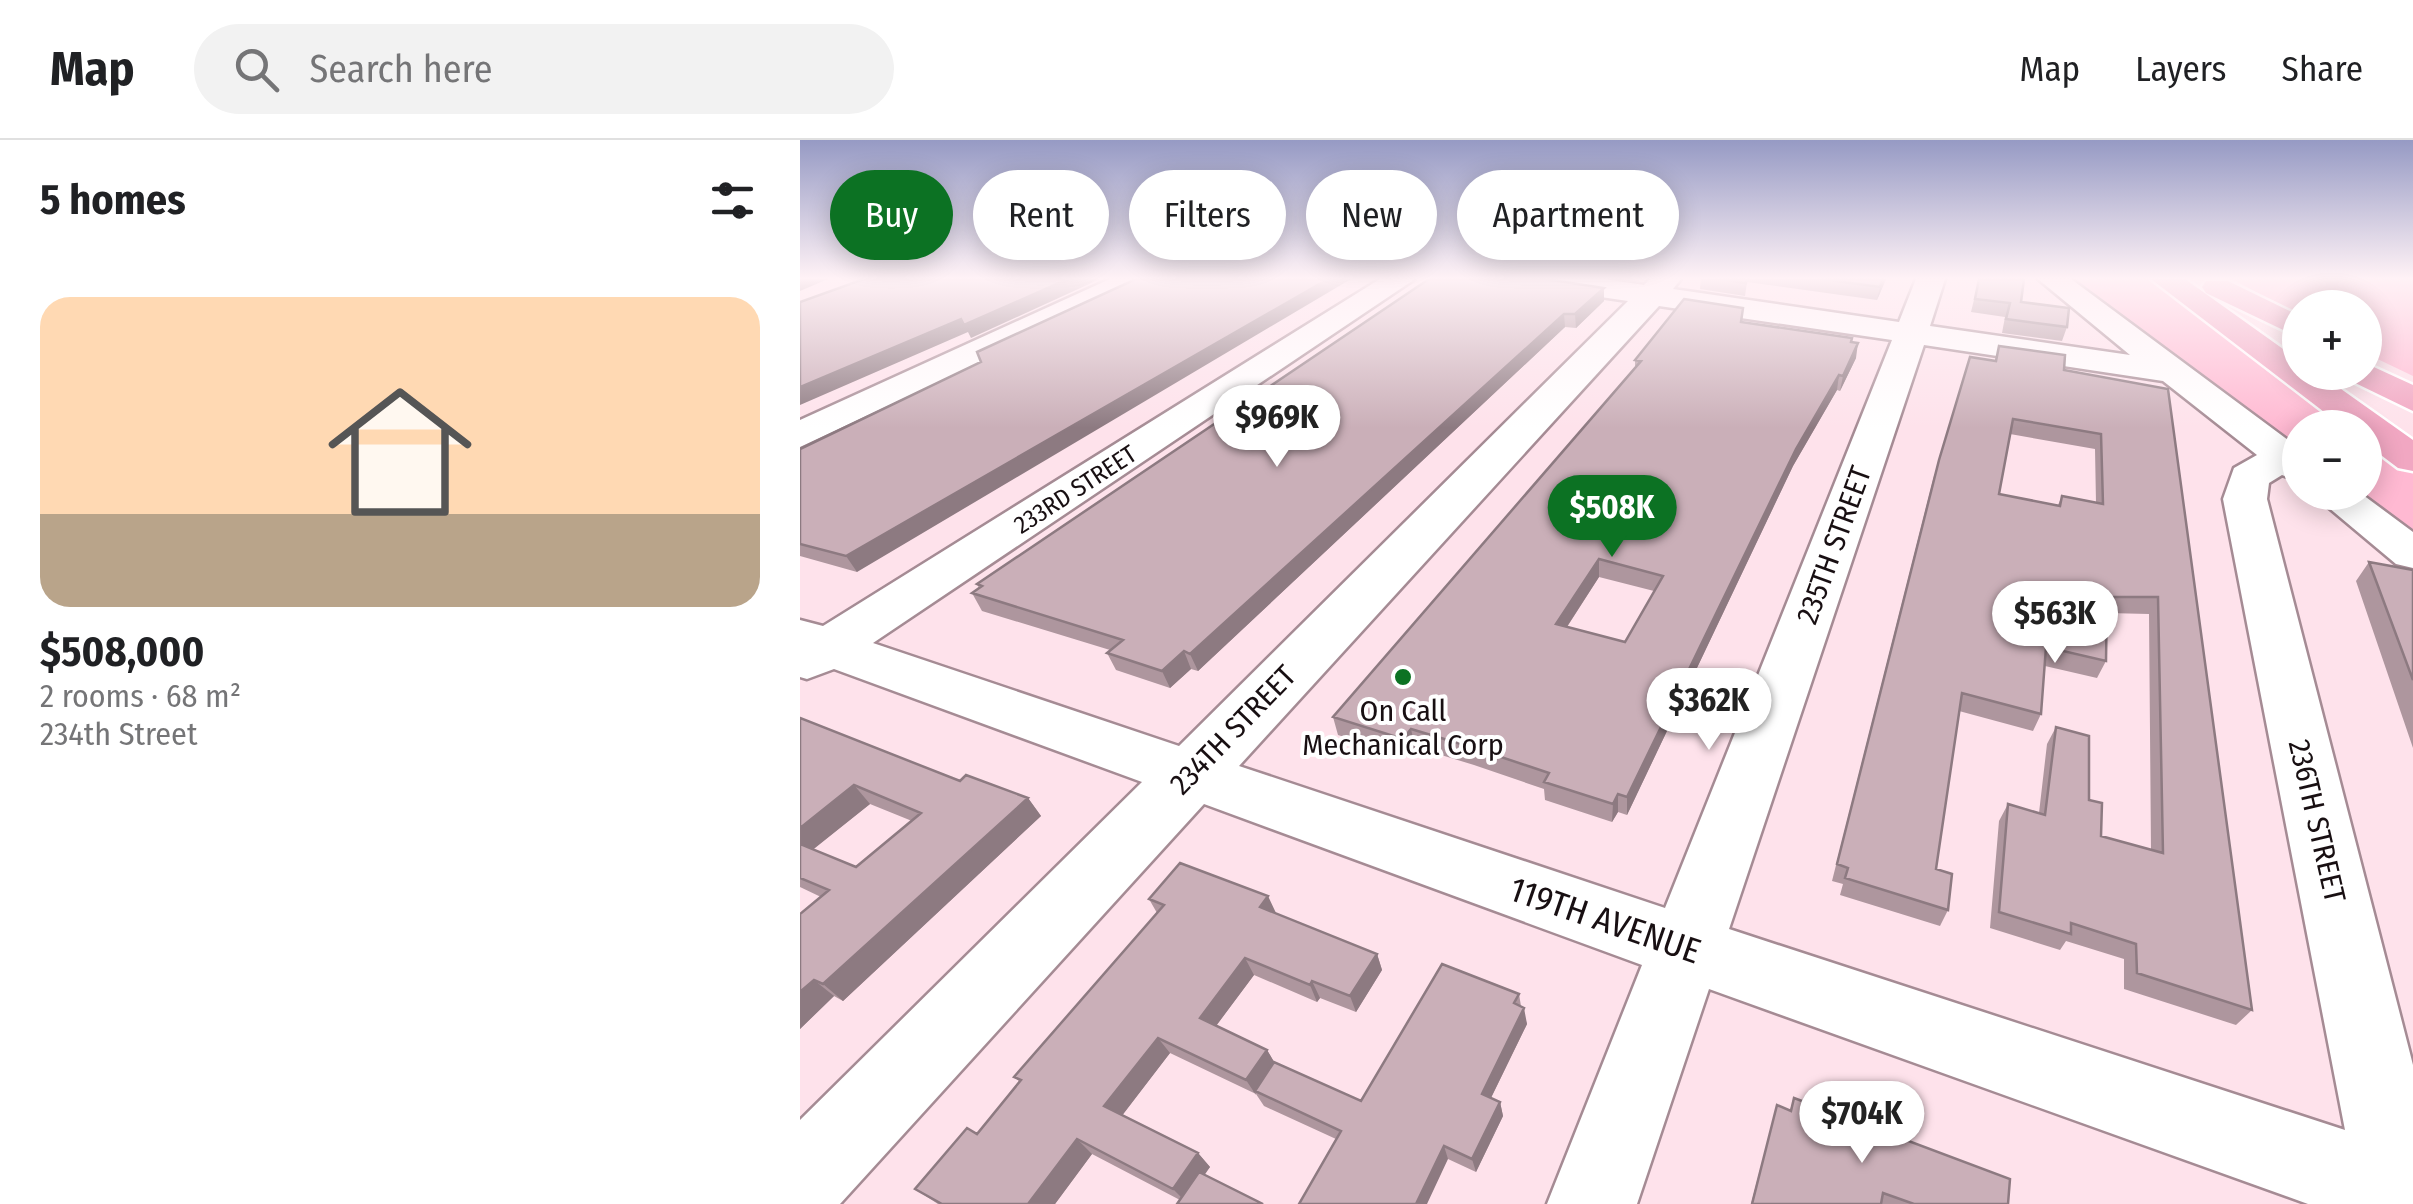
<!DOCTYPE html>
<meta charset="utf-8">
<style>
body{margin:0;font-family:"Fira Sans Condensed",sans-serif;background:#f2f2f2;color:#202124;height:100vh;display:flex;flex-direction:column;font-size:38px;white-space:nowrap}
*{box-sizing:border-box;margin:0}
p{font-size:32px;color:#757577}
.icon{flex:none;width:55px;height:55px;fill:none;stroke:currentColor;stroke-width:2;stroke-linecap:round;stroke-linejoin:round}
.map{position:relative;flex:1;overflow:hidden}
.details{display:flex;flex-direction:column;background:#fff;width:800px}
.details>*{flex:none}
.hud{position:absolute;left:30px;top:30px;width:950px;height:90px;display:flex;gap:20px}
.tools{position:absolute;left:1482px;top:150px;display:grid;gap:20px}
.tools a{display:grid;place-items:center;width:100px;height:100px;border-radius:50%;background:#fff;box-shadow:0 5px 25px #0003;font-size:50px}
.price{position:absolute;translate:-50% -85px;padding:0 22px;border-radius:35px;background:#fff;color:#222;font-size:32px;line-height:65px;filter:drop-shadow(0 2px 5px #0008)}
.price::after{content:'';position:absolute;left:50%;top:60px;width:30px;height:22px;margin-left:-15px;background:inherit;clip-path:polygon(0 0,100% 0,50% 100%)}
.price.active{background:#0c7223;color:#fff}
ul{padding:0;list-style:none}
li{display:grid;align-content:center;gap:20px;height:530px;padding:0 40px}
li+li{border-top:2px solid #e0e0e0}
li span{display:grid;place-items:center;height:310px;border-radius:30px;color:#555}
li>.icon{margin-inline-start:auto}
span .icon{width:180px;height:180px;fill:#fffc;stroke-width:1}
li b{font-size:42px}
h2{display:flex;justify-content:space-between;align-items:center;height:120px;padding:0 40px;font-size:42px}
.tag{padding:0 35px;border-radius:45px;background:#fff;box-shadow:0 5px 25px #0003;font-size:35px;line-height:90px}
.tag.active{background:#0c7223;color:#fff}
header{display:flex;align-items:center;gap:60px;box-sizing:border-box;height:140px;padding:0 50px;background:#fff;border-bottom:2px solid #e0e0e0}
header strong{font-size:48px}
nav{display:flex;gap:55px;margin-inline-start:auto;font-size:35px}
.search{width:700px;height:90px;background:#f2f2f2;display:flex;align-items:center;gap:25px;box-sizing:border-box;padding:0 35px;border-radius:55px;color:#757577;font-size:38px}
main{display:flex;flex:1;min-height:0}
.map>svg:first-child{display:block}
.green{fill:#ffb9d2}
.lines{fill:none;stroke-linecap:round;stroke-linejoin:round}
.minor-casing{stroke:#a58b94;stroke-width:5}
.highway-casing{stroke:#fff;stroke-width:5}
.minor{fill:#fff;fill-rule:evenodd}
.highway{fill:#f1a7c2;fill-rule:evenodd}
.wall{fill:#ae969e;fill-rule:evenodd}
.shaded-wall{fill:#8d7a81}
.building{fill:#caafb8;stroke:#8d7a81;stroke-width:2.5;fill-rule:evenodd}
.poi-dot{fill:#0c7223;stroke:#fff;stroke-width:4}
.labels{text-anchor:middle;stroke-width:8;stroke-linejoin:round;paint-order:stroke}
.far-street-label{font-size:25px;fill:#180f12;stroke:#fff}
.street-label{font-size:30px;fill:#180f12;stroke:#fff}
.poi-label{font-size:30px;fill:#180f12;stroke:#fff}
.near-street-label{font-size:35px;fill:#180f12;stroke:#fff}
</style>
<header>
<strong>Map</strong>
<div class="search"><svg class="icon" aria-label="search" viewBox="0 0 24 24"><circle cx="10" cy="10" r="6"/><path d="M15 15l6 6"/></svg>Search here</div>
<nav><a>Map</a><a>Layers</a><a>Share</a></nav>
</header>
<main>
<section class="details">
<h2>5 homes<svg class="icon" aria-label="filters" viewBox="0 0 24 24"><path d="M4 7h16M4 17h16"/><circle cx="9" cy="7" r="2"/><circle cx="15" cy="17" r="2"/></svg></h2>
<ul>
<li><span style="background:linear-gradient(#ffd9b3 70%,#b9a48a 0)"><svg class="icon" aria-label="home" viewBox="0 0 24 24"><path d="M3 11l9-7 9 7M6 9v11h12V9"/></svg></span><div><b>$508,000</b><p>2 rooms · 68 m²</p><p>234th Street</p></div></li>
</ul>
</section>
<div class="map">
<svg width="1613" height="1064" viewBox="0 0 1613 1064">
<rect width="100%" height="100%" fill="#fee2eb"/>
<path class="green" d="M1268,139H1348L1548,287L1500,288V312Z
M1433,139H1613V236L1565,213V168H1500V178Z
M1565,299L1613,331V396L1555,353L1565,352Z"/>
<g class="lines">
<defs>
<path id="minor" d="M310,139H349L345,145L0,307V280Z
M580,139H615L73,503L379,606L828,161L740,148L726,139H804L844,145L850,139H881L873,149L1099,182L1116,139H1145L1130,186L1330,215L1238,139H1271L1500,309V342L1482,335L1469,343L1467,359L1613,925V1064H1508L909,849L837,1064H747L842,825L404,664L40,1064H0V980L342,642L34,529L7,539L0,537V480L23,486ZM859,166L1092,200L865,768L439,626ZM1124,205L1363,241L1457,315L1434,328L1423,359L1545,990L929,789Z
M1510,352H1559L1613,392V428L1596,424Z"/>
<path id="highway" d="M1351,139H1385L1500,221V232H1517L1613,300V331L1598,328L1565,303V288H1545Z
M1406,141H1428L1500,176V198L1406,153L1402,147Z
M1565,223L1613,245V271L1547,239L1542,232H1565Z"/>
</defs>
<use href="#minor" class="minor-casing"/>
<use href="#highway" class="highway-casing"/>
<use href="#minor" class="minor"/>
<use href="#highway" class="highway"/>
</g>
<path class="wall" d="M629,139L804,161L776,188L765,187L398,531L391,529L370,548L316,530L307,513L310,510L182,471L172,453L179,448L177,444Z
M901,139H1086L1077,160L947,142L945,156L900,149Z
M1179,139L1267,187L1262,201L1202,193L1205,177L1171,172Z
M941,182L1052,202L1056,218L1040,251L1037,250L993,326L827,675L818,672L812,682L745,660L744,649L674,625L615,607L607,617L538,595L533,577L835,227V220ZM799,437L854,451L825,502L767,487Z
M1199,206L1264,230L1368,249L1452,870L1436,885L1324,849V819L1266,801L1260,810L1190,788L1199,681L1208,664L1239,673L1247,604L1256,587L1289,660L1301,696L1351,710L1349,474L1307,473L1306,521L1297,538L1245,526L1241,574L1233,591L1159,571L1136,729L1148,770L1140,786L1040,755L1043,744L1032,741L1134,336L1195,221ZM1210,294L1295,309L1296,363L1262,356L1258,365L1199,354Z
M181,222L57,432L0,416V309Z
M1569,422L1613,430V608L1556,441Z
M0,578L160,641L228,658L241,676L43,861L34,856L0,889L21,757L0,747ZM70,664L112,681L56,727L13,709Z
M349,759L476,774L577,814L582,830L556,872L520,858L517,862L454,835L416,886L467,910L474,922L561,961L719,854L721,866L727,884L691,958L700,962L703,976L676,1032L648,1019L536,999L464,966L456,954L370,913L322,975L398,1013L410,1027L380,1060L292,1014L255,1064H138L115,1049L177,994L219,941L214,937L357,773Z
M994,958L1208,1064H951L977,965L990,970Z"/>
<path class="shaded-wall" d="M0,139H28L0,151Z
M268,139H300L171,198L168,192L0,265V247L161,179Z
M528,139H551L57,432L46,416Z
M1083,139H1086L1077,160L1080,147Z
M804,148V161L776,188L775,174Z
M764,174L765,187L398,531L390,514Z
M1058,203L1056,218L1040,251L1043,236Z
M1039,235L1037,250L993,326L827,675V657L996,309Z
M799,419V437L757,502L756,484Z
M384,511L391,529L370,548L362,531Z
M611,589L615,607L607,617L603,599Z
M54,645L70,664L5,716L0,711V688Z
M818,654V672L812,682L813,664Z
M228,658L241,676L43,861L23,844Z
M468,756L476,773L460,767Z
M577,814L582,830L556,872L550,856Z
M445,818L454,835L410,894L400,878Z
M14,840L34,856L0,889V852Z
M512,841L520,858L517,862L510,845Z
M724,868L727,884L686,968L682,954Z
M358,898L370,913L318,981L304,966Z
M467,910L476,925L455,951L456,955L446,940Z
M700,962L703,976L676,1032L672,1019Z
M277,999L292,1014L255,1064H228Z
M644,1006L648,1019L627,1064H616Z
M398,1013L410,1027L386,1062L373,1049Z"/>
<path class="building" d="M64,139H268L164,185L161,179L0,247V162Z
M336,139H528L46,416L0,404V309L181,222L177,212Z
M629,139H745L804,148L775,174H764L390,514L384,511L362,531L307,513L323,500L172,453L182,446L177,444Z
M919,139H947L946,143Z
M1021,139H1083L1080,147Z
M1179,139H1224L1221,162L1269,168L1267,187L1206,179L1210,163L1175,159Z
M884,159L943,168L941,182L1052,198L1051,202L1058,203L1043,236L1039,235L996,309L827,657L818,654L813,664L744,642L749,633L671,607L611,589L603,599L533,577L841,221L835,220ZM799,419L863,436L825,502L756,484Z
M1199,206L1265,215L1264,230L1368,249L1452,870L1337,833L1336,804L1271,783V794L1199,772L1208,664L1245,675L1256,587L1289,596V660L1302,663L1301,696L1363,713L1358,457H1307L1306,521L1246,507L1241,574L1162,553L1136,729L1152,734L1148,770L1045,738L1048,728L1037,724L1139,320L1170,217L1196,221ZM1213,279L1301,294L1303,364L1262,356L1260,366L1199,354Z
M1569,422L1613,430V540Z
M0,578L160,641L166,635L228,658L23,844L14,840L0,852V774L29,750L0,738V704L56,727L121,673L54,645L0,688Z
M380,723L468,756L460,767L577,814L550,856L512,841L510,845L445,818L400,878L467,910L446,940L358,898L304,966L398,1013L373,1049L277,999L228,1064H142L115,1049L167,988L177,994L221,940L214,937L364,765L349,759Z
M642,824L719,854L714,863L724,868L682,954L700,962L672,1019L644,1006L616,1064H499L541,991L455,951L474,922L561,961Z
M994,958L1210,1039L1208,1064H1114L1083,1053L1081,1064H952L977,965L991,971Z
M399,1032L463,1064H377Z"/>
<linearGradient id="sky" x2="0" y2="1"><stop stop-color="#969ac4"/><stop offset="0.48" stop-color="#fff2f6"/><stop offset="1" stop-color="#fff2f6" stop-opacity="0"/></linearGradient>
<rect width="1613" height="288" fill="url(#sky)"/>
<circle class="poi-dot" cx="603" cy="537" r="10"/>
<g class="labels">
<g class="far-street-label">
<text transform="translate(275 349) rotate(-33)" y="9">233RD STREET</text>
</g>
<g class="street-label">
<text transform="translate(1034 405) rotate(-70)" y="10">235TH STREET</text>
<text transform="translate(433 590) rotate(-46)" y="10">234TH STREET</text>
<text transform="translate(1517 681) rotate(77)" y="10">236TH STREET</text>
</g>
<g class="poi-label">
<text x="603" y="581">On Call<tspan x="603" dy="34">Mechanical Corp</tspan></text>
</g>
<g class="near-street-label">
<text transform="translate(805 780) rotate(19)" y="12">119TH AVENUE</text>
</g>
</g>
</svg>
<div class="tools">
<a>+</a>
<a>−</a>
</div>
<b class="price" style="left:477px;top:330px">$969K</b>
<b class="price active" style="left:812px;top:420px">$508K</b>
<b class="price" style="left:1255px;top:526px">$563K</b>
<b class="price" style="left:909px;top:613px">$362K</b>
<b class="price" style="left:1062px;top:1026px">$704K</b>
<div class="hud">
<a class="tag active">Buy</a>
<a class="tag">Rent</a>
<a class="tag">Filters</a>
<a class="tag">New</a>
<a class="tag">Apartment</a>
</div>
</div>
</main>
